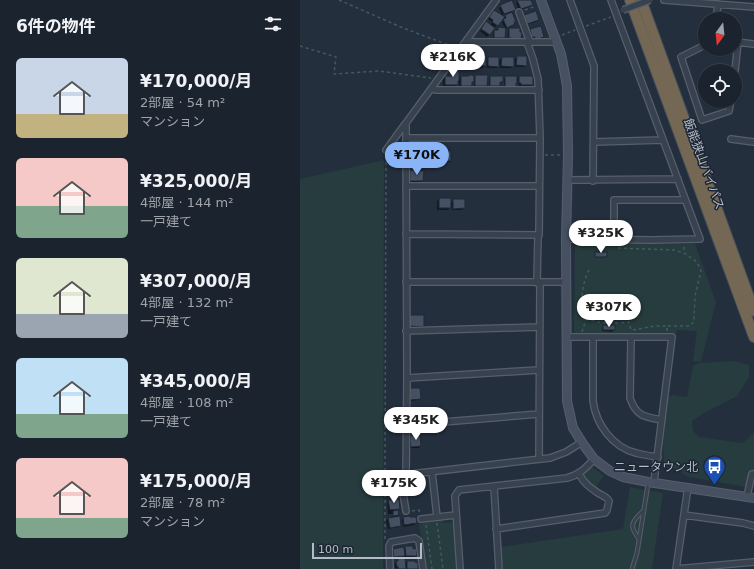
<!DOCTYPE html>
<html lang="ja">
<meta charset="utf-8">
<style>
body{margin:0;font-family:"DejaVu Sans","Noto Sans JP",sans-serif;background:#282f3a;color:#f1f3f6;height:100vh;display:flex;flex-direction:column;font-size:15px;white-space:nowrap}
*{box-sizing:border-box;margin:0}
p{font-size:13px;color:#a0a4aa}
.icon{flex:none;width:22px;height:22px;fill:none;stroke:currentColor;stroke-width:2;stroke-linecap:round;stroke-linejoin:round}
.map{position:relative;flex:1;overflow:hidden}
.panel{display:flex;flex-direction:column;background:#1b232e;width:300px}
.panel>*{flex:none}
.needle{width:26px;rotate:195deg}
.tools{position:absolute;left:398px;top:12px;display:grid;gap:8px}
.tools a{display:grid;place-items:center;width:44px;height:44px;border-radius:50%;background:#1b232e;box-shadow:0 1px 3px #0004,0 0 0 1px #39404a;font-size:20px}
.scale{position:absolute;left:12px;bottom:10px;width:110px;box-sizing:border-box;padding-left:4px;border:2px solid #b4bcc9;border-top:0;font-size:11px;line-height:14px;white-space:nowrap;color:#b4bcc9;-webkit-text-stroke:3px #1d2633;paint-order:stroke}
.price{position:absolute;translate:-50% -34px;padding:0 9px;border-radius:14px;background:#fff;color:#222;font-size:13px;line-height:26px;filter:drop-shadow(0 1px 2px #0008)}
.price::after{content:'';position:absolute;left:50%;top:24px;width:12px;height:9px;margin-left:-6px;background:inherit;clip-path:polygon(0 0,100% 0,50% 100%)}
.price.active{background:#8ab4f8;color:#111}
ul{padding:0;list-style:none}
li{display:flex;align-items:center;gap:12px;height:100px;padding:0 16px}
li span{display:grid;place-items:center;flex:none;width:112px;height:80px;border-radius:6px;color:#555}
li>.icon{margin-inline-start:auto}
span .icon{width:48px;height:48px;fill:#fffc;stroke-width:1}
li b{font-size:17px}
h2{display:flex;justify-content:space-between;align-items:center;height:48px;padding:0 16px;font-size:17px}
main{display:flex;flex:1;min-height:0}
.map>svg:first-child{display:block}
.green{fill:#263c3f}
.shadow{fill:#0007}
.building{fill:#455162;stroke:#1f2835}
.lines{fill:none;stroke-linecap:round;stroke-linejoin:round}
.lane-casing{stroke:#565f6c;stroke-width:5}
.street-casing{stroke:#565f6c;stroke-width:8}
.secondary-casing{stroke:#565f6c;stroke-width:10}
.highway-casing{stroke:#434c59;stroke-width:12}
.path{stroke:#44595c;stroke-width:1.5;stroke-dasharray:3 3;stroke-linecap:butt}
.lane{stroke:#38414e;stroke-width:3}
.street{stroke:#38414e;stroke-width:5.5}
.secondary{stroke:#465061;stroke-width:8}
.highway{stroke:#746855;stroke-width:10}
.street-bridge-casing{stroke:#565f6c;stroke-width:8;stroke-linecap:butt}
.street-bridge{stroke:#38414e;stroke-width:5.5}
.labels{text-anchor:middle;stroke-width:3;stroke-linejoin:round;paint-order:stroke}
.street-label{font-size:12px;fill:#b4bcc9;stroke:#1d2633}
.poi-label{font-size:12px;fill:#b4bcc9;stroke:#1d2633;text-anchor:end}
</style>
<main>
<section class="panel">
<h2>6件の物件<svg class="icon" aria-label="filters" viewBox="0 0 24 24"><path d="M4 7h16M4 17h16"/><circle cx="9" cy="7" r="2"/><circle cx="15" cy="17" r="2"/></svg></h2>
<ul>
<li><span style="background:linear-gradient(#c9d6e8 70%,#c2b280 0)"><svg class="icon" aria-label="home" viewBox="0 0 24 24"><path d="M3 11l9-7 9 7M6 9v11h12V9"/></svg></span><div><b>¥170,000/月</b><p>2部屋 · 54 m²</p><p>マンション</p></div></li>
<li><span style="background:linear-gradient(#f6c9c9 60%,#7fa58c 0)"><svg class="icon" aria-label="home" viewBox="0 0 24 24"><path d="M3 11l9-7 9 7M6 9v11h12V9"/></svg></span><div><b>¥325,000/月</b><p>4部屋 · 144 m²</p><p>一戸建て</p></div></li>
<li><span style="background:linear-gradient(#dfe7d0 70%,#9aa5b1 0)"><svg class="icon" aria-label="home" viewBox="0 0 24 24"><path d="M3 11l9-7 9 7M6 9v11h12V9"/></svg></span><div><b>¥307,000/月</b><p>4部屋 · 132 m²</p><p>一戸建て</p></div></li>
<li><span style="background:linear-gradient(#bfe0f5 70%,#7fa58c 0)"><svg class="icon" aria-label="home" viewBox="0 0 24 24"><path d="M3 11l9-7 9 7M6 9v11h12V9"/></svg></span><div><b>¥345,000/月</b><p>4部屋 · 108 m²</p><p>一戸建て</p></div></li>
<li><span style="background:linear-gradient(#f6c9c9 75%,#7fa58c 0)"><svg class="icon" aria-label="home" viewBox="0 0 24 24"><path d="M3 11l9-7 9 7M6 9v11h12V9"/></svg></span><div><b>¥175,000/月</b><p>2部屋 · 78 m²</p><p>マンション</p></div></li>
</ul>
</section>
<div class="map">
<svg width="454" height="569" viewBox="0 0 454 569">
<rect width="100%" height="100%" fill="#242f3e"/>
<path class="green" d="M84,160L83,569H0V179Z
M277,243L395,244L416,302L401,362L393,361L397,331L377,330L376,334H276L274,331L275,246Z
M434,361L449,365V377L437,396L406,412L392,421L393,431L399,437L443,443L454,432V470L452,471L447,487L389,477L364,463L363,445L368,398L372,395L387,397L393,366L399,363Z
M291,466L304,476L296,487L286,481L284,477V473Z
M330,487L363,493L352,569H203L201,547L323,529Z
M143,520V523L154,522L157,569H126L119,524Z"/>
<path class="shadow" d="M220,0H230L232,4L230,6L219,10L216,3Z
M201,6L215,9L211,12L215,21L212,26L205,29L204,38L202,40H193V32L194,31L198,28H205L202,22L204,20L203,18L208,13L202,15L199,8Z
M193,13L203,17L187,37L180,31L184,24L190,25L192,22L188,19Z
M225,16L238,20L236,22L225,25L223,18Z
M210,29L220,38L219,40H208V31Z
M230,30L243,37L241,38L236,40V39L234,40L233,38H231L229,32Z
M169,55L171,59L174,56L185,66L183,68L173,67V64L169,67H157L159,60L160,58L167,57Z
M217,57L226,65L224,67H215V59Z
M189,58L198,61L202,58L213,66L211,68H200V64L197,68H187V60Z
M153,70L158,80L161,77H168L169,76L173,79L176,76L186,86L184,87H174V80L171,83V85L169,87H159V80L157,82V85L155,86H143V79L145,77H151V72Z
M191,77L202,82L199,84V86L197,88H189V79Z
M206,77L216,81L219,77L232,85L230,87H219V84H218V81L215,84V86L213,88H204V79Z
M140,152L150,161L149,162H138V153Z
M111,171L122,181L121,183L109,182V173Z
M139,199L150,204L154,200L164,208L162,210H152V206L148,210H137V201Z
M110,316L123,326L121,328H108V318Z
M304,326L314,330L312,332L302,331V328Z
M110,389H119L120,399L118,400L109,401L108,391Z
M110,436L120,446L119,448H109V438Z
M90,483L97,492L95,494L88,495L86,486Z
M89,501L99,509L97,510L98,515L96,517L100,525L99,527L88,529L86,520L88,519L93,518V514H88V512L87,503Z
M103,518L116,523L114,525L103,527L102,520Z
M106,547L112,550L116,555L114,557L104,558V555L100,559L104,565L107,562L116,569H97V568H95V564L100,558H93L92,552L94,550L104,549Z"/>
<path class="building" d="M212,0L216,10L204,14L200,5Z
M217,0H231L233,5L221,9Z
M194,10L205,17L198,26L192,22L193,20L189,17Z
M236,11L239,20L227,24L224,15Z
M212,12L216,22H214L215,24L207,28L203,19L206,18L205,15Z
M186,21L195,28L190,35L181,29Z
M241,26L244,37L238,39V38L235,39V37H232L230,29Z
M198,27L206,28L205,38H194V30H198Z
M209,28H220V32H222L221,39L209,38Z
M168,54L172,55V66H158V62H160V57H168Z
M174,55H186V66H174Z
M217,56H227V66L216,65Z
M188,57H199V67L188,66Z
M202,57H214V67L201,66Z
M152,69H159V81H158V85H145V76H152Z
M169,75H173V76H174V82H172V86H161V76H169Z
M175,75H188L187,86H175Z
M190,76H203V82H200V86H190Z
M205,76H217V83H216V87H205Z
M219,76H233V85H221V83H219Z
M139,151H151V161H139Z
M110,170L124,171L123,181H110Z
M139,198H151V208H139Z
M153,199H165V208L153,209Z
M295,252H307V257H295Z
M305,301H310V307L304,306Z
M110,315H124V327L109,326Z
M303,325H315V330H303Z
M110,388H120L121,399L110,400Z
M120,435L121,446L111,447L110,436Z
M94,481L95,483L96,482L98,493L89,494L88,483H89V482Z
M99,499L100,509L90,510L88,500Z
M98,510L99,515L93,516V511Z
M100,516L101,526L90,528L88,518Z
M110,516V517H116L117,523L104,525L103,517Z
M105,546H113V549L116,548L117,556H106Z
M103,547L104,548L105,556L94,557L93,549Z
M98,558H105L106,569H98V566L97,567L96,561H98Z
M107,561H115V562H117L118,564V569H107Z"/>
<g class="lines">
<defs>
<path id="lane" d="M339,539C329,526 331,522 343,511
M332,569L337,553L348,484"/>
<path id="street" d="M270,0L294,66L293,181
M364,0L454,7
M219,12L230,42
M416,19L418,4
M166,41L174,42H256
M436,42L454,44
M405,45L381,57L402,120L429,111L431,101
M435,71L438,42
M131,89L137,90H239
M106,138H240
M431,139L454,142
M294,142L363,140
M86,150L105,124
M267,180L378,179
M106,186H239
M106,234L239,235L240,138L238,79L233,59L227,42
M266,239L352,240L400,239L311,0
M314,240V200H385
M106,282H267
M237,283L238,235
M106,331L239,327
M266,337H372L354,482
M293,337V401C296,424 312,447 336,453C343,455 351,456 358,457
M331,338L330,398C336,416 344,417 362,420
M107,378L239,370
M107,425L239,414
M239,459L240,283
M132,472L137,517
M106,475L107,378L106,123L196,0
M100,476L106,511
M85,477L250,458L266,452L282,442
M194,487L199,569
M447,496L452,474H454
M384,515L443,523L454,526
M121,519L156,515
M196,529L305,513L307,510L309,501C306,496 303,496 298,493C288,486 285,484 279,474
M90,569L89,546L91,542L115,538L119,541L123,569
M160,569L155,496L159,490L267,478C279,475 286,468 294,459
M376,569L388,487
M376,569L454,562"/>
<path id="secondary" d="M241,0L261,54L265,75L267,86L268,155L266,239L267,401L273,428L283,444L294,459L310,471L323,477L348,482L454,498"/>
<path id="highway" d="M330,0L454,337
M341,0L454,311"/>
</defs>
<use href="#lane" class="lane-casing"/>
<use href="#street" class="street-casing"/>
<use href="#secondary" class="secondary-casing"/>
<use href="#highway" class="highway-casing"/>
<path class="path" d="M39,0L103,28L154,47
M225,10L236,6
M286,26L311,17
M262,35L275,30
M0,46L36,57L34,74L79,71L131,78
M245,155H262
M318,248L374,250L384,253
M289,270C282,282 276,315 294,321C302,324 320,323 329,322L331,330
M333,330L355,326H367
M367,331V326H389L394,322V319L395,296L401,271L397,262L384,253V245
M282,332L287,316
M85,471L86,155
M112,511L119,510L120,513
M137,523L143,569
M126,525L132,569
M85,539V483"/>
<use href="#lane" class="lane"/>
<use href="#street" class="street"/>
<use href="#secondary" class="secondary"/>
<use href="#highway" class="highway"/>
<defs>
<path id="street-bridge" d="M323,10L350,0"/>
</defs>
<use href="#street-bridge" class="street-bridge-casing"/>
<use href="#street-bridge" class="street-bridge"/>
</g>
<defs>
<symbol id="bus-pin" viewBox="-11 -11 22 30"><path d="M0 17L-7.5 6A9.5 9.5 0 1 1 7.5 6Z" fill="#1a4fb4" stroke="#1d2633"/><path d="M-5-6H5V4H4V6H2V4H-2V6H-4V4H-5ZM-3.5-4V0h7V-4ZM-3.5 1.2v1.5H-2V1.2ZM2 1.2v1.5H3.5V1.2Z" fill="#fff"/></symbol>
</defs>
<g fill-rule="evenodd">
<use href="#bus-pin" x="402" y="454" width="25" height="34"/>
</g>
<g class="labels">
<g class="street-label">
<text transform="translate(404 164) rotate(70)" y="4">飯能狭山バイパス</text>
</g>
<g class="poi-label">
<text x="398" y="471">ニュータウン北</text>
</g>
</g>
</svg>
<div class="tools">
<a><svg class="needle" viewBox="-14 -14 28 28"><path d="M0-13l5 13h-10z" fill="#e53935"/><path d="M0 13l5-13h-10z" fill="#a0a4aa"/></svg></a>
<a><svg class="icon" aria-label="locate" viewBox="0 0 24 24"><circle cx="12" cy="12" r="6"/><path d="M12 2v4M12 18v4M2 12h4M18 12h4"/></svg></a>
</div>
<div class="scale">100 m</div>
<b class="price" style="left:153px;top:78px">¥216K</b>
<b class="price active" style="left:117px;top:176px">¥170K</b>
<b class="price" style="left:301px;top:254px">¥325K</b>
<b class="price" style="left:309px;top:328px">¥307K</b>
<b class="price" style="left:116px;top:441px">¥345K</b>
<b class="price" style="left:94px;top:504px">¥175K</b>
</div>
</main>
